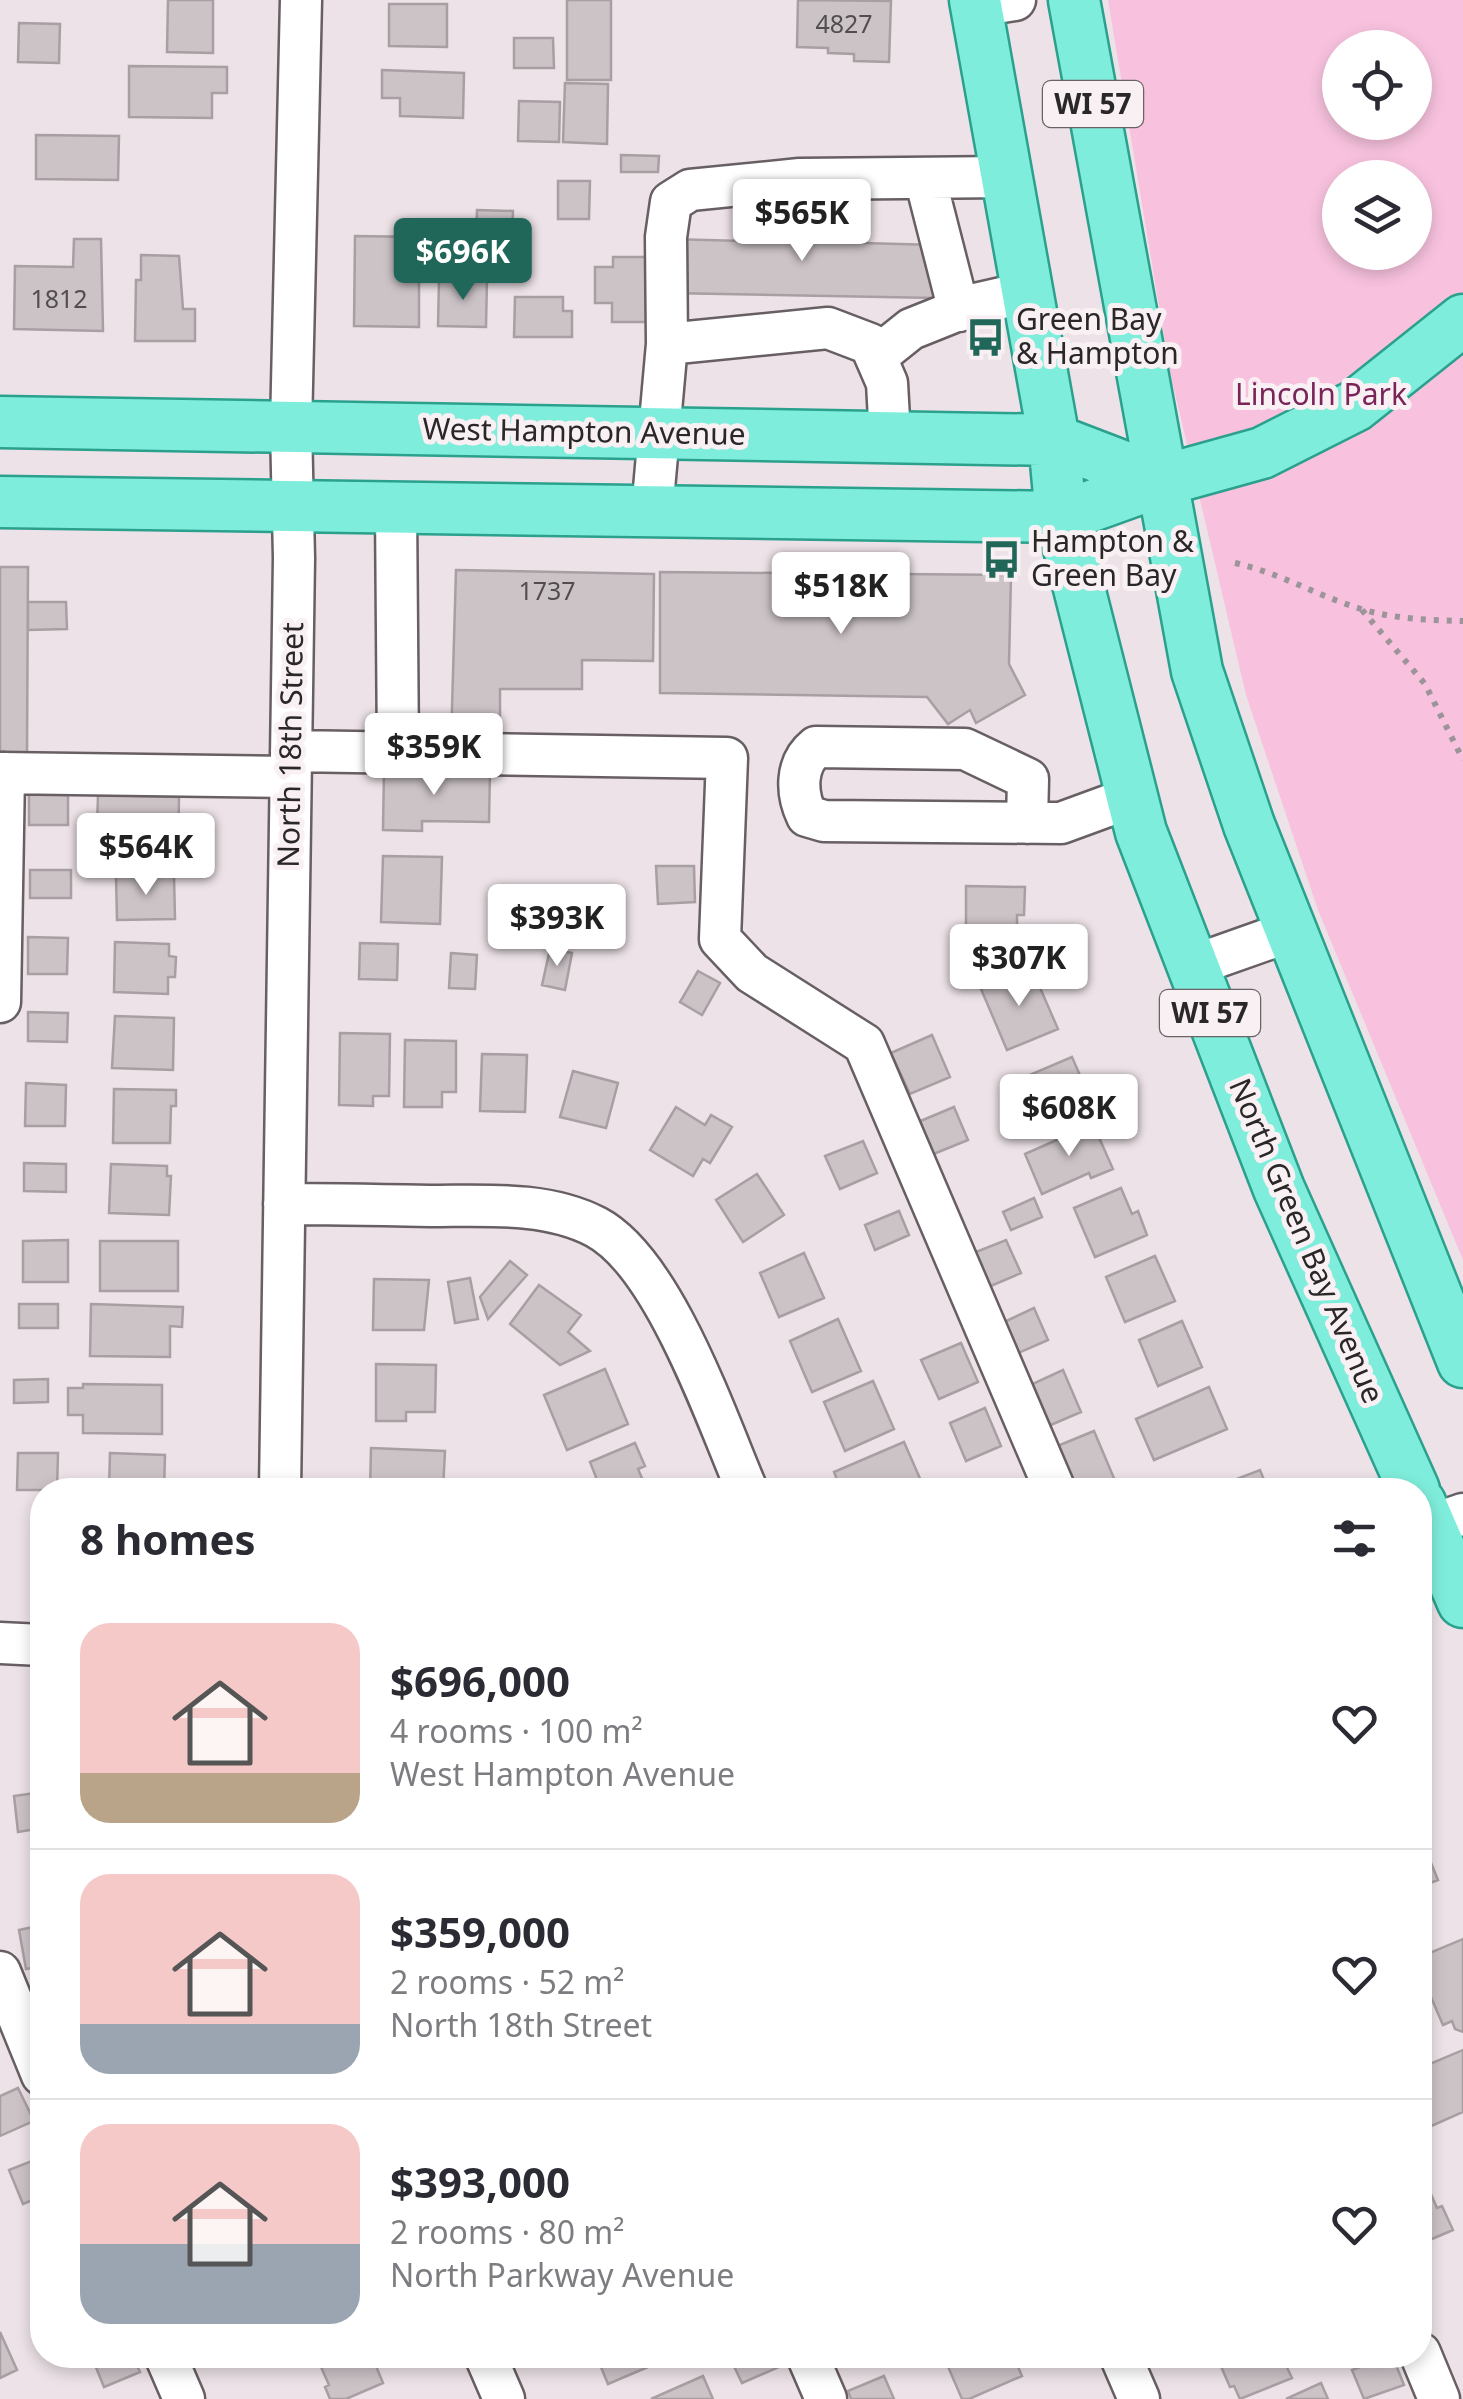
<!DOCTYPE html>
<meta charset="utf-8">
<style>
body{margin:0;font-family:"Noto Sans",sans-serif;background:#f2f2f3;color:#2b2b33;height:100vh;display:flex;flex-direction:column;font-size:38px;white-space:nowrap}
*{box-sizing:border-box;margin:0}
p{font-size:32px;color:#7c7c81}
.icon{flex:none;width:55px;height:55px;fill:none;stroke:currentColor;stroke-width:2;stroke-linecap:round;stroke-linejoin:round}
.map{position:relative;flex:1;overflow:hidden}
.sheet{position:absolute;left:30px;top:1478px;width:1402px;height:890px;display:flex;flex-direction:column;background:#fff;border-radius:40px;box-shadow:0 5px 15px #0003}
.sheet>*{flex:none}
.buttons{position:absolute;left:1322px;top:30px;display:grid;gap:20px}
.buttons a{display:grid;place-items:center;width:110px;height:110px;border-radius:50%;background:#fff;box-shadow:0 5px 15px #0003;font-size:50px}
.price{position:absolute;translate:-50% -85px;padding:0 22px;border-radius:10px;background:#fff;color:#222;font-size:32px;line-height:65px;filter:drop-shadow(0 2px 5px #0008)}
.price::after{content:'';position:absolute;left:50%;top:60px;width:30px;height:22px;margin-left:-15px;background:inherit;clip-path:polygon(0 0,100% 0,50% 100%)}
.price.current{background:#206659;color:#fff}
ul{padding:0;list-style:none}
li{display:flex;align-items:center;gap:30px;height:250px;padding:0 50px}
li+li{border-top:2px solid #e1e1e2}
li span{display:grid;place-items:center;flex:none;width:280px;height:200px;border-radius:30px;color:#555}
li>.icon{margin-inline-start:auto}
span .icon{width:120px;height:120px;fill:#fffc;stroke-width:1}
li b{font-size:42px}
h2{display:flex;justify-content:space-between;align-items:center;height:120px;padding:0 50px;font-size:42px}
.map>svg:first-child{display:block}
.green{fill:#f8c2de;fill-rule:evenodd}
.building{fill:#ccc3c7;stroke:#a89fa3;stroke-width:2.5}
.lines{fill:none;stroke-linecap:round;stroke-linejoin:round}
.minor-casing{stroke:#675f63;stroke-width:45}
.major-casing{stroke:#2aa08d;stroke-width:55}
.path{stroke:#9b9498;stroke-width:6;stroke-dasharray:5 8;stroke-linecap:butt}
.minor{stroke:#fff;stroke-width:40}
.major{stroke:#7feddb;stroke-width:50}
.labels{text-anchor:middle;stroke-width:10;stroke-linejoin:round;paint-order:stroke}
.number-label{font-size:25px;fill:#524e50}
.shield{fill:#f9f0f4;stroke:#686365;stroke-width:2.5}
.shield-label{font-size:28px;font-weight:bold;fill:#2a2728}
.poi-label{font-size:30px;fill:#2a2728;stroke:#f9f0f4;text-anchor:start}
.park-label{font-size:30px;fill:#79255a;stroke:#f9f0f4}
.street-label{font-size:30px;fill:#2a2728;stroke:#f9f0f4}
</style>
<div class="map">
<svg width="1463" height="2399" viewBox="0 0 1463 2399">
<rect width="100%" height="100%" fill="#ece2e7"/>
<path class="green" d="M1108,0H1463V1260L1318,910L1246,695L1170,372ZM1340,48H1415V122H1340ZM1340,178H1415V252H1340Z"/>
<path class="building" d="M168,0H213V53L167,52Z
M567,0H611V80H567Z
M798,0L891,1L889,62L854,61V54L828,53V48L797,47Z
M389,4H447V47L389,46Z
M19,23L60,24L59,63L18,62Z
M514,38H553L554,68H514Z
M129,66L227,67V93H212V118L129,117Z
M382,70L464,73L463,118L400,116V98H382Z
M565,83L608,84L607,144L563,142Z
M519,101L560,102L559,142L518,141Z
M36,135L119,136L118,180L36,179Z
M621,155L659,156L658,172H621Z
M558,181H590L589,219H558Z
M782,203L825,204V242L936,245L935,298L668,293L669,239L780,242Z
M477,210L513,211L512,245H476Z
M355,236L419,237V327L354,326Z
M74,239H101L103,331L14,329L15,266L73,267Z
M141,255L179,256L183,309H195V341H135L136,280H141Z
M613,257H648L647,322H612V303H595V267H613Z
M439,279H487L486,327L438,326Z
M515,297H563V311H572V337H514Z
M0,567H28L27,755H0Z
M456,570L654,574L653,661L582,660V689H500V742L451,743Z
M660,572L1011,575L1009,664L1025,695L976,723L970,710L948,724L927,697L660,693Z
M28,602H66L67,629L28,630Z
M384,769L490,771L489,822L422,821V831L383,830Z
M29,794L68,795V825H29Z
M98,795L179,797L178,860L96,859Z
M383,856L442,857L440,924L381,922Z
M656,866H694L695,902L658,904Z
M30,870H71V898H30Z
M174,875L175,919L117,920L116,876Z
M966,886L1025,887L1024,915H1017V935H966Z
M28,937L68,938L67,974H28Z
M115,942L169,944V956L176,957L175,977H168V994L114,992Z
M360,943L398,944L397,980L359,979Z
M550,949L572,953L565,990L542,985Z
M451,953L477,955L475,989L449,988Z
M1031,967L1058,1029L1007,1050L981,989Z
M698,971L720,983L702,1015L680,1002Z
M28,1012L68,1013L67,1042L28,1041Z
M115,1016L174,1018L173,1070L112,1068Z
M340,1033L390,1034L389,1096H373V1106L339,1105Z
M932,1035L950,1077L910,1094L891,1053Z
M405,1040L456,1041V1092H442V1107H404Z
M482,1054L527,1055L525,1112L480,1111Z
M1072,1057L1092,1103L1032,1130L1026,1114L1019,1117L1006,1085Z
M573,1071L618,1083L606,1128L560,1117Z
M26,1083L66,1085L65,1126H25Z
M114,1089L176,1090V1106H171L170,1143H113Z
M676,1107L705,1125L711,1115L732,1127L710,1163L703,1159L693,1176L650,1150Z
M954,1107L968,1140L931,1155L918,1122Z
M1093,1124L1113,1169L1091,1178L1089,1173L1042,1194L1025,1154Z
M863,1141L877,1173L840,1189L825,1156Z
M24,1163L66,1164V1192L24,1191Z
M111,1164L167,1166V1176H171L169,1215L109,1213Z
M757,1174L784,1215L743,1242L716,1200Z
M1121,1188L1132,1214L1138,1211L1147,1235L1095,1257L1074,1208Z
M1034,1198L1042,1217L1011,1230L1003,1212Z
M899,1211L909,1235L875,1250L865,1225Z
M68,1240V1282H23V1241Z
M1006,1240L1021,1273L986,1288L971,1254Z
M100,1241H178V1291H100Z
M804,1253L824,1298L779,1317L760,1273Z
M1155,1256L1175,1301L1125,1322L1106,1277Z
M510,1261L527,1275L488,1319L480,1297Z
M470,1278L478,1319L455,1323L448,1282Z
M374,1279L429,1280L424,1330H373Z
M539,1285L581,1315L568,1332L590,1351L560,1365L510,1324Z
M19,1304H58V1328H19Z
M91,1304L183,1307L182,1327L170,1326V1357L90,1356Z
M1034,1308L1048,1340L1016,1354L1002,1323Z
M838,1319L861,1371L812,1392L790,1341Z
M1182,1321L1202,1367L1158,1386L1139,1340Z
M961,1343L978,1382L939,1399L921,1360Z
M376,1364L436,1365L435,1412H406V1421H376Z
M605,1369L628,1424L567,1450L544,1395Z
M1063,1370L1081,1412L1046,1427L1028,1386Z
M48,1379V1402L14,1403V1380Z
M873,1381L894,1429L845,1451L824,1402Z
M83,1384L162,1385V1434L83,1433V1415H68V1388H83Z
M1209,1387L1227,1429L1154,1460L1136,1419Z
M985,1408L1001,1446L966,1461L950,1423Z
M1094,1431L1116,1483L1099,1490H1073L1055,1447Z
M904,1442L925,1490H841L834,1472Z
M635,1443L645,1466L638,1469L645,1485L633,1490H601L590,1462Z
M371,1448L445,1451L443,1490H370Z
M18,1453H58L57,1490H17Z
M110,1453L165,1455L164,1490H109Z
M1260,1470L1268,1490H1208Z
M42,1792V1828L18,1832L14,1796Z
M1420,1836L1438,1880L1420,1887Z
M42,1925V1966L26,1969L19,1930Z
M1463,1939V2032L1455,2029L1452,2021L1443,2025L1424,1981L1420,1983V1957Z
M1463,2050V2112L1429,2127L1420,2107V2068Z
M18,2088L34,2121L0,2136V2096Z
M42,2157V2196L23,2204L9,2170Z
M1423,2176L1437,2208L1442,2206L1453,2230L1420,2244V2177Z
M0,2332L17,2370L0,2378Z
M119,2355H132L140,2372L104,2387L95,2365Z
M324,2355H377L381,2364L376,2366L383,2383L346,2399H330L325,2387L329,2385L317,2358Z
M596,2355H676L608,2384Z
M743,2355H773L779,2367L742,2383L731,2360Z
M943,2355H1013L1022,2376L969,2399H962Z
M1216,2355H1286L1282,2357L1292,2378L1240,2399L1234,2386L1230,2387Z
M1392,2355L1404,2385L1364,2399L1352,2370Z
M703,2376L713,2399H651Z
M884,2376L894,2399H851L848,2391Z
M1321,2383L1328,2399H1286Z"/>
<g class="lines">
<defs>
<path id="minor" d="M976,6L1015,0
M925,178L959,311
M667,344L828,328L870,344L887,383L890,437
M876,357L911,329L971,305L1028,292
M396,508L398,753
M652,511L667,344L666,237L671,202L690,190L800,179L1007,177
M291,751L727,758L720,939L752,973L864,1044L1055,1490
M0,773L290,777
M1027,823L1028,779L965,749L816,747C795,764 796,793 807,816L824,821L1061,823L1132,797
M1192,966L1291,931
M0,1002L4,773
M284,1204C332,1204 381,1205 430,1206C484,1206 547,1201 596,1227C664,1263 717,1420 747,1490
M280,1490L294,558L291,427L301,0
M1420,1529L1463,1514
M0,1643L42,1645
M0,1972L42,2075
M1420,2353L1439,2399
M165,2355L184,2399
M485,2355L504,2399
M807,2355L826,2399
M1120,2355L1139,2399"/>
<path id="major" d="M975,0L1054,440L1061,517L1141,832L1279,1189L1414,1490
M1074,0L1197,671L1249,825L1463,1362
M0,422L1054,440L1161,481
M0,502L1061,517L1161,481L1262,453L1355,406L1463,320
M1420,1503L1463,1602"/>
</defs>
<use href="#minor" class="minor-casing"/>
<use href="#major" class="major-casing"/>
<path class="path" d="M1235,563C1280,573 1318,596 1361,609C1394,619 1429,620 1463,621
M1362,610L1425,684L1463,760"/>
<use href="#minor" class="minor"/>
<use href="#major" class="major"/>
</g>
<defs>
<symbol id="bus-bare" viewBox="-9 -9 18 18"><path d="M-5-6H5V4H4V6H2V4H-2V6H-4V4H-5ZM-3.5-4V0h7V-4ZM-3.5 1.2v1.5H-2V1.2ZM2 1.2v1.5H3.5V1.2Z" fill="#206659" stroke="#f9f0f4" stroke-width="2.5" paint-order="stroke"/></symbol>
</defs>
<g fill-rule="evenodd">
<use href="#bus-bare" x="958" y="310" width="55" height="55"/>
<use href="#bus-bare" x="974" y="532" width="55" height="55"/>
</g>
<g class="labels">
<g class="number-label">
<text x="844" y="33">4827</text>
<text x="59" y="308">1812</text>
<text x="547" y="600">1737</text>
</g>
<g class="shield">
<rect x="1043" y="81" width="100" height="46" rx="8"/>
<rect x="1160" y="990" width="100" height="46" rx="8"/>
</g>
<g class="shield-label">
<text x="1093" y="114">WI 57</text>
<text x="1210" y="1023">WI 57</text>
</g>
<g class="poi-label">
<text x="1016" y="330">Green Bay<tspan x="1016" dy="34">&amp; Hampton</tspan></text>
<text x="1031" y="552">Hampton &amp;<tspan x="1031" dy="34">Green Bay</tspan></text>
</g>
<g class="park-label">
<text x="1321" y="405">Lincoln Park</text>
</g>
<g class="street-label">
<text transform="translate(584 432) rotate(1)" y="10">West Hampton Avenue</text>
<text transform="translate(291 745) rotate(-89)" y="10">North 18th Street</text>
<text transform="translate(1306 1241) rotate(67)" y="10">North Green Bay Avenue</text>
</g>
</g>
</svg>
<div class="buttons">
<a><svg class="icon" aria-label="locate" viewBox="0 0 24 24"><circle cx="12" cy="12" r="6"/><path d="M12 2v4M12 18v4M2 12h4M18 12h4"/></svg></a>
<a><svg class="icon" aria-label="layers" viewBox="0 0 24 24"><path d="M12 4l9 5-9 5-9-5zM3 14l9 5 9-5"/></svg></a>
</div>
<b class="price" style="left:802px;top:264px">$565K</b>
<b class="price current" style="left:463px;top:303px">$696K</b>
<b class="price" style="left:841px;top:637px">$518K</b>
<b class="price" style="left:434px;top:798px">$359K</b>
<b class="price" style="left:146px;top:898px">$564K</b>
<b class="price" style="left:557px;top:969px">$393K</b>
<b class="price" style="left:1019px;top:1009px">$307K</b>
<b class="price" style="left:1069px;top:1159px">$608K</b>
<section class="sheet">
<h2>8 homes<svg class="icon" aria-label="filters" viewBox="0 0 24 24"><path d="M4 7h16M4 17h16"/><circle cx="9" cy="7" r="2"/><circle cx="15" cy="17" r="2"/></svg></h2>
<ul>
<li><span style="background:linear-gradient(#f6c9c9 75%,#b9a48a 0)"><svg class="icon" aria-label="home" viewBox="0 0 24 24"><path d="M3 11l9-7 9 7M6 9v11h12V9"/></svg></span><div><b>$696,000</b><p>4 rooms · 100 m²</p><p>West Hampton Avenue</p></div><svg class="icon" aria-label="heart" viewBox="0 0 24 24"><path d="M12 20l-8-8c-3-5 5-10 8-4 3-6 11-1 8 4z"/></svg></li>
<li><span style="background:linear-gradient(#f6c9c9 75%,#9aa5b1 0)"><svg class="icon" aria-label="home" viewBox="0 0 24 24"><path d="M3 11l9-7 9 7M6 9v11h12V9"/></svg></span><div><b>$359,000</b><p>2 rooms · 52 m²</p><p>North 18th Street</p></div><svg class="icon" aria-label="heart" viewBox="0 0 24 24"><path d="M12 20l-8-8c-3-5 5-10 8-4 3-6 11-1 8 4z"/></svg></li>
<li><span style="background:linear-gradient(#f6c9c9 60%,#9aa5b1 0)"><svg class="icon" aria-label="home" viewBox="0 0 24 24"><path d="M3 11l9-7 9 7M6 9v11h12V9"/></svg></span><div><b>$393,000</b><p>2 rooms · 80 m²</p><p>North Parkway Avenue</p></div><svg class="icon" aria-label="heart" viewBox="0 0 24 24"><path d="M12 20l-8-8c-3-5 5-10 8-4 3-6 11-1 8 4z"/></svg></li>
</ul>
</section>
</div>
